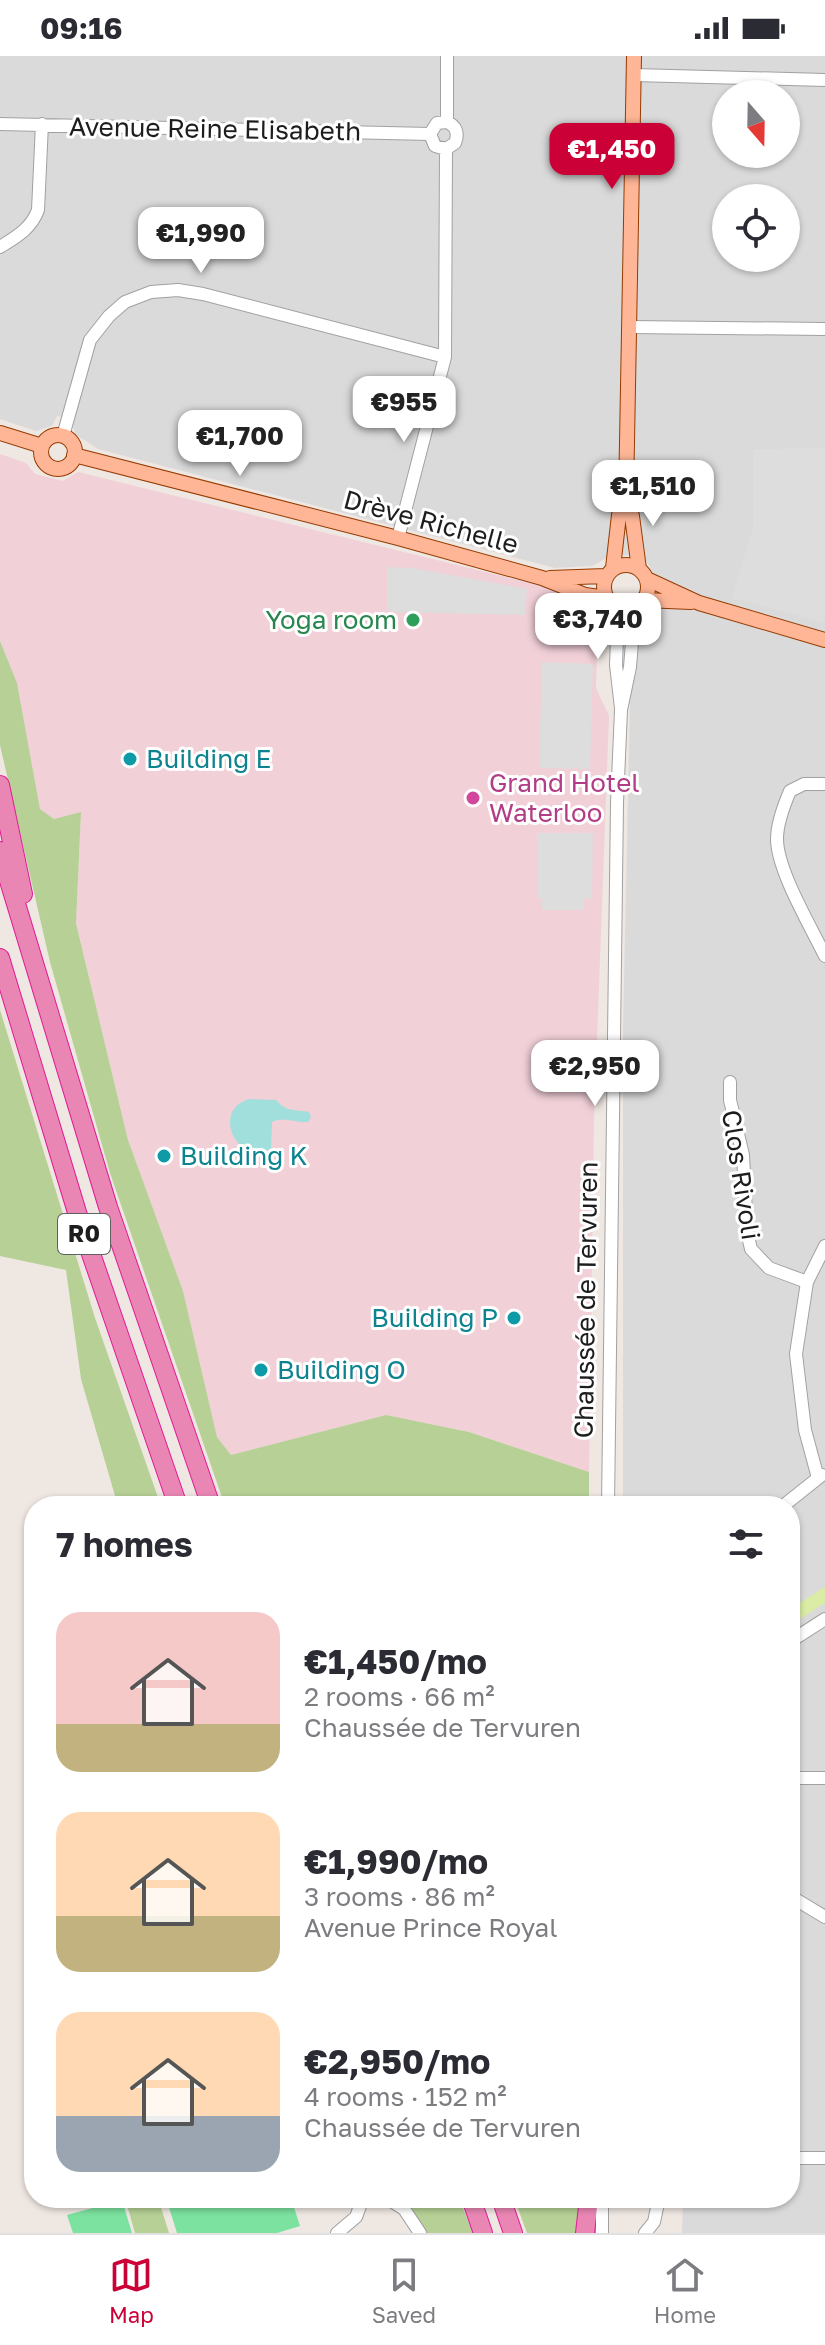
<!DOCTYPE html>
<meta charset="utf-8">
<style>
body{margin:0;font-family:"Golos Text",sans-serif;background:#f2f2f3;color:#2b2b33;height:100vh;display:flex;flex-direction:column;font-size:30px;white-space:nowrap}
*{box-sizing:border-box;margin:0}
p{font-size:26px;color:#7c7c81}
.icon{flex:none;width:44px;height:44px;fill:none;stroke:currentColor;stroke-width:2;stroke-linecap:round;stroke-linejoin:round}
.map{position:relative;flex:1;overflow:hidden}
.side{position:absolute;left:24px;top:1440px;width:776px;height:712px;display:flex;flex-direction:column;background:#fff;border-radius:32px;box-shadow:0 2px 6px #0004}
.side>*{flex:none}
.needle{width:52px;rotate:160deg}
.controls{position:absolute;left:712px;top:24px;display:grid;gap:16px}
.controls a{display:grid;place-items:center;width:88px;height:88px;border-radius:50%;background:#fff;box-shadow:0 2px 6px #0004;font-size:40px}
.price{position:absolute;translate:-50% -68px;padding:0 18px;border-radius:16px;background:#fff;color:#222;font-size:26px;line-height:52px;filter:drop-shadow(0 2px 4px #0008)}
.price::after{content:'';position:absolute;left:50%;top:48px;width:24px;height:18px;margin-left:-12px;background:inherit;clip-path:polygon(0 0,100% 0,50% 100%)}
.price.selected{background:#ca0037;color:#fff}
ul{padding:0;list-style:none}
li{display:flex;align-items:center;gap:24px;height:200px;padding:0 32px}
li span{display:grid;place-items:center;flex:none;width:224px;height:160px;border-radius:24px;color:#555}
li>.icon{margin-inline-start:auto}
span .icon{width:96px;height:96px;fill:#fffc;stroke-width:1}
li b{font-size:34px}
h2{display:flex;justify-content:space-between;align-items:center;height:96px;padding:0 32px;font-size:34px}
.status{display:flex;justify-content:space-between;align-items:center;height:56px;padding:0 40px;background:#fff;direction:ltr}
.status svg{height:22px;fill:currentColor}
.tab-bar{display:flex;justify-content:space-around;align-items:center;height:112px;border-top:2px solid #e1e1e2;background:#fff;font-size:22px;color:#7c7c81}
.tab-bar a{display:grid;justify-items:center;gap:4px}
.tab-bar .selected{color:#ca0037}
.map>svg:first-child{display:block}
.residential{fill:#dbdada;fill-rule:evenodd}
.commercial{fill:#f1d0d8}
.grass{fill:#dbeca5}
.forest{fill:#b6d095}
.pitch{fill:#7ce29f}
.parking{fill:#ddd}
.water{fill:#a0dfdc}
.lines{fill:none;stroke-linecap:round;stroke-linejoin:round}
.minor-casing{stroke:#a1a1a1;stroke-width:14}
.major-casing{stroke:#963b00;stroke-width:16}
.highway-casing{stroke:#e11b95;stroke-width:20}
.minor{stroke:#fff;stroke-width:12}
.major{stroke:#ffb697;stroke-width:14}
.highway{stroke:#ea86b4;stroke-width:18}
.leisure-dot{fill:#2e9e5b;stroke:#fff;stroke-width:3}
.culture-dot{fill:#0f9aa8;stroke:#fff;stroke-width:3}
.hotel-dot{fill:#d1479c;stroke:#fff;stroke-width:3}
.labels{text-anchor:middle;stroke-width:6;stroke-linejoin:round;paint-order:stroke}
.shield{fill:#fff;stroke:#616161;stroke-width:2}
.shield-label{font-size:24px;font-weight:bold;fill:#1d1d1d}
.street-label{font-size:26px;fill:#1d1d1d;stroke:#fff}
.leisure-label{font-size:26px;fill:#27864d;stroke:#fff;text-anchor:end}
.culture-label{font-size:26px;fill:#0d838f;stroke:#fff;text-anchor:start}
.hotel-label{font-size:26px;fill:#b23c85;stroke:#fff;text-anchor:start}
</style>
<div class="status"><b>09:16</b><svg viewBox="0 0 49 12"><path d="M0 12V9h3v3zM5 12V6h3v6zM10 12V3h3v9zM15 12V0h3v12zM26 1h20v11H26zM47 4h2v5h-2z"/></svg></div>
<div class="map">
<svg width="825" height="2177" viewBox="0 0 825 2177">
<rect width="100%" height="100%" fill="#efe7e2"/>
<path class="residential" d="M0,0H825V2177H682L683,2142H790V1450H623V972L630,647L639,561L642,553L651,547L652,516L645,502L614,498L592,510L555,512L98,393L75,378L72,363L57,360L52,370L36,375L0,363ZM726,38H786V98H726ZM726,142H786V202H726Z"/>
<path class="commercial" d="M0,398L26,407L35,418L63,425L78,416L559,534L598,562L596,632L609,660L594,1064L589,1416L469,1376L386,1359L231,1399L217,1381L183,1235L128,1084L76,866L81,757L54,763L40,753L17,627L0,585Z"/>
<path class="grass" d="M825,1531V1547L790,1569V1553Z"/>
<path class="forest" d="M0,585L17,627L40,753L54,763L81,756L76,867L128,1084L183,1235L217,1381L231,1399L386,1359L469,1376L589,1416V1450H225L110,1117L50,906L0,689Z
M0,954L95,1262L161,1450H118L81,1323L66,1214L0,1200Z
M125,2142H158L169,2177H135Z
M397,2142H459L473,2177H425L419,2164Z
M514,2142H580L575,2177H527Z"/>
<path class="pitch" d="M166,2142H291L300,2170L277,2177H177Z
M122,2144L132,2177H73L67,2159Z"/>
<path class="parking" d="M825,392V567L732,542L753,472V393Z
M387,511L413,512L527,533L525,559L396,556L387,553Z
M542,606L593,608L590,713L539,712Z
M537,777H593L592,843H584L583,854H542V843L537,842Z"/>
<path class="water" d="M249,1043L276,1044C288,1057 294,1053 309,1056L311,1061L308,1066C294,1067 284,1060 272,1066L271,1094C240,1112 209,1055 249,1043Z"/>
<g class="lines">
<defs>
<path id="minor" d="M634,19L825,24
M447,66V0
M0,68L430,78
M446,93L435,90L430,78L437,67L447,66
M446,93L455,87C459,77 456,70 447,66
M0,191C16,181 31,173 38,154L42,68
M629,271L825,273
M63,380L90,284L109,260L125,246L151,236L178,234L203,238L445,301
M398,482L445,301L446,93
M618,552L616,609L621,652
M825,728H804L790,735C784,749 777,767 777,783C777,814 811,871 825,900
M730,1026V1044L743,1099L747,1176L751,1193L769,1212L807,1226
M818,1422L805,1374L796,1298L807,1226L825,1190
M608,1450L617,747L621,654L630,611L635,551
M783,1450L822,1419
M790,1582L794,1583L825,1563
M790,1672L793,1668
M790,1722H825
M790,1834L795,1843L825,1861
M790,2102H825
M387,2142L404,2153L420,2177
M337,2177L356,2161L363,2142
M602,2177V2142
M645,2177L654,2166L659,2142"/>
<path id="major" d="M634,0L626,441L632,460L639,513
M0,377L42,390
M41 396a17 17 0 1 1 34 0a17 17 0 1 1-34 0Z
M74,399L398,482L542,522L585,539L606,542
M604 531a22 22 0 1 1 44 0a22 22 0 1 1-44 0Z
M613,512L619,459L626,441
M550,522L605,520
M647,523L699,547L825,584
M644,544L691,546"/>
<path id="highway" d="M0,729L23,838
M0,795L108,1151L211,1450
M0,902L79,1163L178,1450
M471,2142L483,2177
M501,2142L513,2177
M585,2177L589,2142"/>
</defs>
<use href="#minor" class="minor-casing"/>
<use href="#major" class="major-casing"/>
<use href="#highway" class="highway-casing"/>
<use href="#minor" class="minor"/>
<use href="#major" class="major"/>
<use href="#highway" class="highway"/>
</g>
<circle class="leisure-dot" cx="413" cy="564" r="8"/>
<g class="culture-dot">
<circle cx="130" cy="703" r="8"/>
<circle cx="164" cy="1100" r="8"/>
<circle cx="514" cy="1262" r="8"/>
<circle cx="261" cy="1314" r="8"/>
</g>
<circle class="hotel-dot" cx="473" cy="742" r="8"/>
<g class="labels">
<rect class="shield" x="58" y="1158" width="52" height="40" rx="6"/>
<g class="shield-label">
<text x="84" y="1186">R0</text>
</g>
<g class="street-label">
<text transform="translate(215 73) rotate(1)" y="9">Avenue Reine Elisabeth</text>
<text transform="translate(431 466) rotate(15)" y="9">Drève Richelle</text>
<text transform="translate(741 1119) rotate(81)" y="9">Clos Rivoli</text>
<text transform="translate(586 1244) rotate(-89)" y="9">Chaussée de Tervuren</text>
</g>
<g class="leisure-label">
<text x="397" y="573">Yoga room</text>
</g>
<g class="culture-label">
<text x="146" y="712">Building E</text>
<text x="180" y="1109">Building K</text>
<text x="498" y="1271" text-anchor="end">Building P</text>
<text x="277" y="1323">Building O</text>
</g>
<g class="hotel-label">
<text x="489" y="736">Grand Hotel<tspan x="489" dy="30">Waterloo</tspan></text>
</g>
</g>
</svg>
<div class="controls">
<a><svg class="needle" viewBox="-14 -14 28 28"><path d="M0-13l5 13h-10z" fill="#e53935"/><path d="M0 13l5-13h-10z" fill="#7c7c81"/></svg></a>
<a><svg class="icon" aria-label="locate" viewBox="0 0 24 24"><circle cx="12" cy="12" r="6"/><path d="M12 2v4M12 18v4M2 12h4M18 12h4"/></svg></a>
</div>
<b class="price selected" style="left:612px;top:135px">€1,450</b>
<b class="price" style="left:201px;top:219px">€1,990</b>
<b class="price" style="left:404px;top:388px">€955</b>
<b class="price" style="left:240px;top:422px">€1,700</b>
<b class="price" style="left:653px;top:472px">€1,510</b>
<b class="price" style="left:598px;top:605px">€3,740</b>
<b class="price" style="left:595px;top:1052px">€2,950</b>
<section class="side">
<h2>7 homes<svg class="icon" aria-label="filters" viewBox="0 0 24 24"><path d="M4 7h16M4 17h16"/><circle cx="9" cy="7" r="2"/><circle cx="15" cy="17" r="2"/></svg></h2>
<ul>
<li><span style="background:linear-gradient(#f6c9c9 70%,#c2b280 0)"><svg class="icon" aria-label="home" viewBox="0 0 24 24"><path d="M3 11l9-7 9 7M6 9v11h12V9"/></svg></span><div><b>€1,450/mo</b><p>2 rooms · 66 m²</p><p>Chaussée de Tervuren</p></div></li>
<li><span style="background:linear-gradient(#ffd9b3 65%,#c2b280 0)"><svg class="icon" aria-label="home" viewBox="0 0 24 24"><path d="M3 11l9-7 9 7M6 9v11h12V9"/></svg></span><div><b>€1,990/mo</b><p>3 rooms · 86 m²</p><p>Avenue Prince Royal</p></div></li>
<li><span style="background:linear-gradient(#ffd9b3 65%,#9aa5b1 0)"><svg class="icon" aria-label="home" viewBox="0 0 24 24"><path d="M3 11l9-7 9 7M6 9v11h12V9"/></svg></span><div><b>€2,950/mo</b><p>4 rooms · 152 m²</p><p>Chaussée de Tervuren</p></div></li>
</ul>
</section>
</div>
<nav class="tab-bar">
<a class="selected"><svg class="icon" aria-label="map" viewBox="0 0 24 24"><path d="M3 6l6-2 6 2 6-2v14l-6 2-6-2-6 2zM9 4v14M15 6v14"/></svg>Map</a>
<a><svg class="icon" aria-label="saved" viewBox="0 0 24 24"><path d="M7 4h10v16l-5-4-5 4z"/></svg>Saved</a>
<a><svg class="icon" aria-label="home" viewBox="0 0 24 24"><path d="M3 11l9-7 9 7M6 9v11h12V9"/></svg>Home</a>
</nav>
